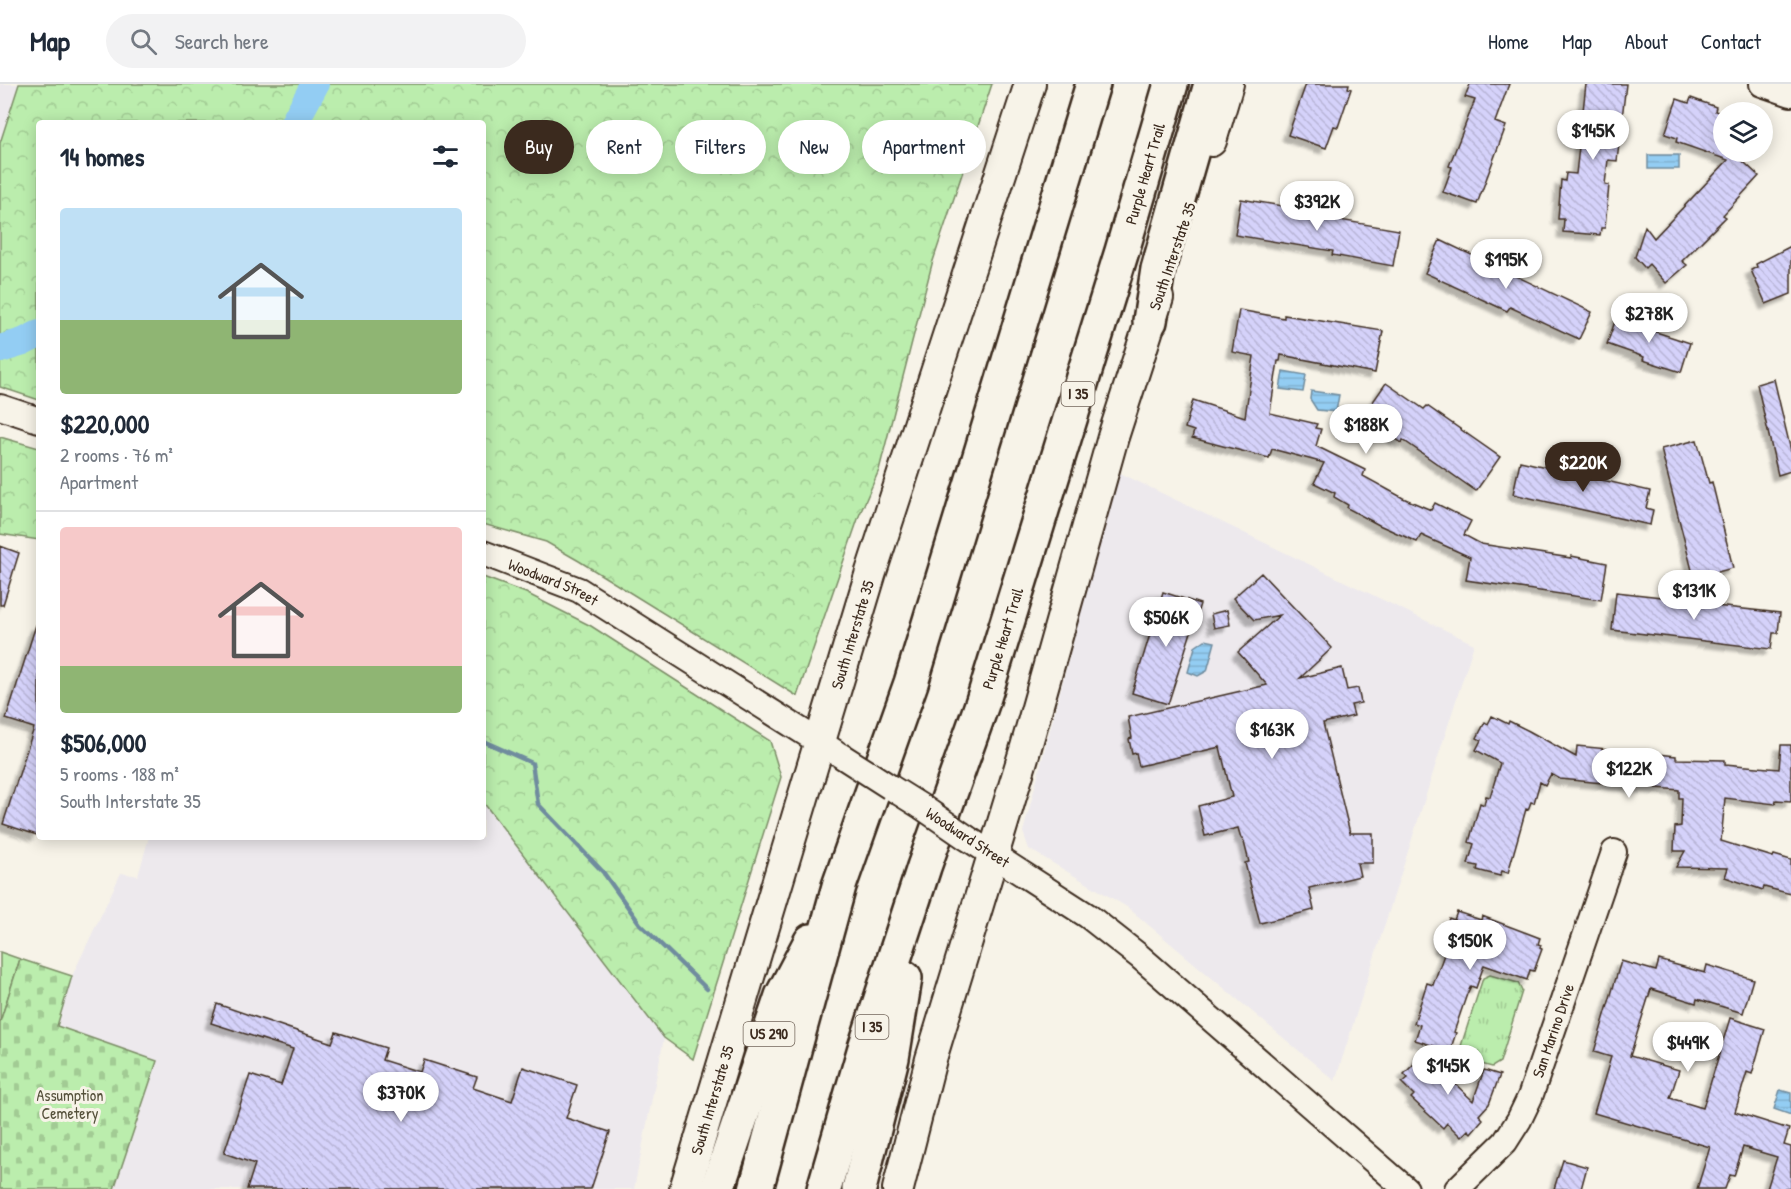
<!DOCTYPE html>
<meta charset="utf-8">
<style>
body{margin:0;font-family:"Patrick Hand",sans-serif;background:#f2f2f3;color:#1f2937;height:100vh;display:flex;flex-direction:column;font-size:22px;white-space:nowrap}
*{box-sizing:border-box;margin:0}
p{font-size:20px;color:#747a83}
.icon{flex:none;width:33px;height:33px;fill:none;stroke:currentColor;stroke-width:2;stroke-linecap:round;stroke-linejoin:round}
.map{position:relative;flex:1;overflow:hidden}
.details{position:absolute;left:36px;top:36px;width:450px;height:720px;display:flex;flex-direction:column;background:#fff;border-radius:6px;box-shadow:0 3px 15px #0003}
.details>*{flex:none}
.guide{position:absolute;left:504px;top:36px;width:570px;height:54px;display:flex;gap:12px}
.fabs{position:absolute;left:1713px;top:18px;display:grid;gap:12px}
.fabs a{display:grid;place-items:center;width:60px;height:60px;border-radius:50%;background:#fff;box-shadow:0 3px 15px #0003;font-size:30px}
.price{position:absolute;translate:-50% -51px;padding:0 14px;border-radius:21px;background:#fff;color:#222;font-size:20px;line-height:39px;filter:drop-shadow(0 2px 3px #0008)}
.price::after{content:'';position:absolute;left:50%;top:36px;width:18px;height:14px;margin-left:-9px;background:inherit;clip-path:polygon(0 0,100% 0,50% 100%)}
.price.on{background:#3b2a1e;color:#fff}
ul{padding:0;list-style:none}
li{display:grid;align-content:center;gap:12px;height:318px;padding:0 24px}
li+li{border-top:2px solid #e0e1e3}
li span{display:grid;place-items:center;height:186px;border-radius:6px;color:#555}
li>.icon{margin-inline-start:auto}
span .icon{width:108px;height:108px;fill:#fffc;stroke-width:1}
li b{font-size:26px}
h2{display:flex;justify-content:space-between;align-items:center;height:72px;padding:0 24px;font-size:26px}
.tag{padding:0 21px;border-radius:27px;background:#fff;box-shadow:0 3px 15px #0003;font-size:21px;line-height:54px}
.tag.on{background:#3b2a1e;color:#fff}
header{display:flex;align-items:center;gap:36px;box-sizing:border-box;height:84px;padding:0 30px;background:#fff;border-bottom:2px solid #e0e1e3}
header strong{font-size:28px}
nav{display:flex;gap:33px;margin-inline-start:auto;font-size:21px}
.search{width:420px;height:54px;background:#f2f2f3;display:flex;align-items:center;gap:15px;box-sizing:border-box;padding:0 21px;border-radius:33px;color:#747a83;font-size:22px}
.map>svg:first-child{display:block}
.built{fill:#ede9ed}
.green{fill:#bbedad;stroke:#7b8c66;stroke-width:1.5}
.forest{fill:url(#forest-crowns);stroke:#7b8c66;stroke-width:1.5}
.cemetery{fill:url(#cemetery-stones);stroke:#7b8c66;stroke-width:1.5}
.park{fill:url(#park-tufts);stroke:#7b8c66;stroke-width:1.5}
.water{fill:url(#water-rules);stroke:#708c9e;stroke-width:1.5}
.lines{fill:none;stroke-linecap:round;stroke-linejoin:round}
.stream{stroke:#708c9e;stroke-width:4.5}
.river{stroke:#93cdf3;stroke-width:28}
.building{fill:url(#building-back-hatch);stroke:#3b2a1e;stroke-width:1.5;filter:url(#shadow)}
.minor-casing{stroke:#3b2a1e;stroke-width:28}
.major-casing{stroke:#3b2a1e;stroke-width:34}
.highway-casing{stroke:#3b2a1e;stroke-width:38}
.minor{stroke:#f7f3e8;stroke-width:24}
.major{stroke:#f7f3e8;stroke-width:30}
.highway{stroke:#f7f3e8;stroke-width:33}
.minor-bridge-casing{stroke:#3b2a1e;stroke-width:28;stroke-linecap:butt}
.minor-bridge{stroke:#f7f3e8;stroke-width:24}
.labels{text-anchor:middle;stroke-width:6;stroke-linejoin:round;paint-order:stroke}
.shield{fill:#f7f3e8;stroke:#73665b;stroke-width:1.5}
.shield-label{font-size:15px;font-weight:bold;fill:#3b2a1e}
.street-label{font-size:16px;fill:#3b2a1e;stroke:#f7f3e8}
.park-label{font-size:16px;fill:#55513b;stroke:#f7f3e8}
</style>
<header>
<strong>Map</strong>
<div class="search"><svg class="icon" aria-label="search" viewBox="0 0 24 24"><circle cx="10" cy="10" r="6"/><path d="M15 15l6 6"/></svg>Search here</div>
<nav><a>Home</a><a>Map</a><a>About</a><a>Contact</a></nav>
</header>
<div class="map">
<svg width="1791" height="1105" viewBox="0 0 1791 1105">
<defs>
<pattern id="forest-crowns" width="20" height="18" patternUnits="userSpaceOnUse" patternTransform="scale(1.5)"><rect width="20" height="18" fill="#bbedad"/><path d="M2 6a3 3 0 1 1 6 0M12 15a3 3 0 1 1 6 0" fill="none" stroke="#a2cb94"/></pattern>
<pattern id="cemetery-stones" width="16" height="16" patternUnits="userSpaceOnUse" patternTransform="scale(1.5)"><rect width="16" height="16" fill="#bbedad"/><path d="M2 7V4a2 2 0 0 1 4 0v3zM10 15v-3a2 2 0 0 1 4 0v3z" fill="#a2cb94"/></pattern>
<pattern id="park-tufts" width="24" height="20" patternUnits="userSpaceOnUse" patternTransform="scale(1.5)"><rect width="24" height="20" fill="#bbedad"/><path d="M3 7l-1-3M5 7V3M7 7l1-3M15 17l-1-3M17 17v-4M19 17l1-3" fill="none" stroke="#a2cb94"/></pattern>
<pattern id="water-rules" width="6" height="5" patternUnits="userSpaceOnUse" patternTransform="scale(1.5)"><rect width="6" height="5" fill="#93cdf3"/><path d="M0 2.5h6" fill="none" stroke="#80b0d0"/></pattern>
<pattern id="building-back-hatch" width="6" height="6" patternUnits="userSpaceOnUse" patternTransform="scale(1.5)"><rect width="6" height="6" fill="#d5d2fa"/><path d="M-1 5l2 2M0 0l6 6M5-1l2 2" fill="none" stroke="#b8b4d6"/></pattern>
<filter id="shadow"><feDropShadow dx="-5.5" dy="5.5" stdDeviation="1.5" flood-color="#0004"/></filter>
</defs>
<rect width="100%" height="100%" fill="#f7f3e8"/>
<filter id="ink" filterUnits="userSpaceOnUse"><feTurbulence type="fractalNoise" baseFrequency=".0167" numOctaves="2"/><feDisplacementMap in="SourceGraphic" scale="12" xChannelSelector="R" yChannelSelector="G"/><feConvolveMatrix kernelMatrix="1 2 1 2 8 2 1 2 1" color-interpolation-filters="sRGB"/></filter>
<g filter="url(#ink)">
<path class="built" d="M0,0H19L0,59Z
M1118,388L1474,560L1335,997L1127,823L1029,765L1023,748Z
M483,718L664,954L634,1105H114L157,977L57,942L72,892L121,789L138,792L149,753H483Z"/>
<path class="green" d="M0,868L20,875L0,938Z"/>
<path class="forest" d="M19,0H992L932,180L879,386L859,432L797,612L579,477L546,458L483,440V39H39V316L0,303V59Z
M0,353L39,364V456L0,450Z
M483,493L526,509L591,542L770,657L781,693L693,975L664,954L483,718Z"/>
<path class="cemetery" d="M20,875L72,892L57,942L157,977L114,1105H0V938Z"/>
<path class="park" d="M1490,891L1518,899L1522,907L1500,978L1492,983L1463,975L1460,965L1483,894Z"/>
<path class="water" d="M1648,71H1679V85H1648Z
M1283,287L1306,291L1303,308L1280,305Z
M1311,307L1339,311L1336,328L1317,326L1310,315Z
M1205,556L1215,558L1207,587L1198,592L1188,588L1195,563Z
M1780,1006L1791,1009V1031L1774,1025Z"/>
<g class="lines">
<path class="stream" d="M483,657L532,679L538,720L603,788L640,840L707,905"/>
<path class="river" d="M294,39L315,0
M0,265L23,258L39,250"/>
</g>
<path class="building" d="M1306,0H1349L1348,4L1351,5L1338,43L1334,42L1326,64L1288,51Z
M1470,0H1509L1495,38L1506,42L1477,120L1443,108L1452,83L1449,82L1475,16L1465,13Z
M1586,0H1626L1617,77L1608,76L1605,100L1609,101L1605,144H1601L1600,151L1563,148L1564,135H1558L1561,96L1565,97L1566,89L1576,90Z
M1691,14L1716,23L1715,27L1724,30V51L1721,57L1724,59V68H1733L1759,92L1723,131L1726,133L1682,177L1687,181L1666,199L1649,180L1645,184L1635,173L1645,142L1654,154L1728,76L1676,58L1677,54L1665,50L1677,15L1689,19Z
M1241,115L1317,128L1316,132L1399,146L1393,182L1332,171L1333,167L1235,151Z
M1440,156L1592,228L1579,255L1510,223L1507,227L1425,189Z
M1791,162V210L1766,220L1751,186L1757,183L1756,180Z
M1239,226L1284,234V231L1383,247L1375,289L1281,271L1280,277H1278L1270,329L1317,340L1315,344L1321,345L1316,362L1365,386L1363,392L1403,414L1431,426L1435,419L1471,437L1464,451L1481,460L1571,474V472L1607,479L1601,516L1466,496L1470,473L1421,451L1417,458L1379,441L1347,424L1348,421L1334,413L1335,409L1314,399L1324,379L1272,365L1269,374L1192,354L1194,347L1185,344L1193,316L1245,333L1254,272L1232,268Z
M1617,232L1654,244L1653,247L1690,259L1681,288L1643,276L1644,273L1607,260Z
M1774,295L1791,367V387L1778,391L1757,300Z
M1386,299L1424,325L1427,322L1500,373L1476,407L1403,356L1402,359L1363,332Z
M1697,356L1709,399L1712,398L1733,484L1694,494L1661,365Z
M1520,377L1650,407L1646,424L1653,426L1650,441L1513,410Z
M0,462L19,469L3,521H0Z
M1261,489L1332,564L1300,594L1342,584L1347,606L1358,604L1361,619L1351,621L1354,632L1323,639L1350,749H1373V779H1357L1360,792L1309,804L1314,826L1260,839L1245,779L1249,778L1243,754H1241L1238,744L1205,752L1198,722L1232,713L1220,663L1139,682L1136,669L1132,670L1129,655L1132,654L1128,633L1267,601L1238,568L1280,531L1254,536L1233,514Z
M1163,508L1200,520L1168,620L1132,609Z
M1616,508L1707,518V521L1780,529L1778,549H1773L1771,565L1612,546Z
M1227,526L1230,541L1214,544L1211,530Z
M36,541H39V744L37,751L3,740L34,644L6,635Z
M1492,632L1508,640L1509,637L1529,647L1576,673L1577,662L1649,669L1676,672V675L1725,676V680L1779,685L1781,661H1791V717L1776,716L1775,720L1725,714L1721,757L1773,773L1774,771L1791,776V810L1764,803L1763,806L1725,793L1728,784L1676,783L1685,767H1674L1675,743L1681,742L1682,714H1679V706L1560,695L1551,690L1545,701L1540,698L1534,719L1531,718L1528,726L1526,725L1508,789L1502,787L1500,792L1477,786L1478,782L1468,780L1474,760L1469,758L1480,719L1484,721L1486,712L1490,713L1500,679L1476,666L1481,656L1477,654L1485,638L1488,640Z
M1457,828L1481,836L1482,832L1540,854L1538,860L1541,861L1540,864L1542,865L1534,887L1530,886L1527,896L1484,881L1476,904L1471,902L1467,910L1454,948L1456,949L1450,967L1415,956L1420,941L1414,939L1427,899L1433,901L1446,865L1440,863L1449,834L1454,836Z
M1659,876L1705,889L1707,881L1753,895L1743,929L1697,915L1696,919L1651,905L1630,972L1679,986L1670,1014L1703,1024L1730,934L1765,945L1752,990L1747,988L1735,1028L1789,1045L1784,1061L1791,1063V1105H1767L1777,1073L1743,1063L1734,1092L1730,1091L1725,1105H1697L1710,1063L1594,1029L1611,973L1594,968L1621,877L1656,887Z
M217,920L332,959L336,948L386,964L382,976L420,988L424,976L477,993L473,1004L512,1017L523,983L577,1001L566,1034L610,1048L591,1105H247L255,1080L224,1069L250,991L281,1001L293,965L211,939Z
M1421,967L1473,1017L1484,986L1500,991L1489,1020L1479,1031L1483,1035L1471,1049L1468,1046L1461,1053L1447,1039L1443,1044L1411,1014L1414,1011L1402,999L1408,994L1404,990L1418,976Z
M1563,1076L1587,1083L1581,1105H1554Z"/>
<g class="lines">
<defs>
<g id="minor">
<path d="M1762,0L1791,10"/>
<path d="M0,323L39,336"/>
<path id="s1" d="M483,469L579,506L835,668"/>
<path d="M890,703L922,723"/>
<path d="M967,754L1088,832L1139,872L1406,1105"/>
<path id="s2" d="M1457,1105L1505,1058L1519,1036L1530,1013L1614,768"/>
</g>
<g id="major">
<path d="M1211,57L1228,0"/>
<path id="s3" d="M685,1105L871,488L1030,0"/>
<path d="M898,1105L931,975L1026,663L1113,353L1158,214"/>
</g>
<g id="highway">
<path d="M1150,237L1158,185L1211,0"/>
<path d="M717,1105L782,912L811,857"/>
<path d="M756,1105L839,802L911,599L1093,0"/>
<path id="s4" d="M824,1105L864,967L924,783L982,620L1122,167L1171,0"/>
<path d="M859,1105L892,974L905,894"/>
</g>
</defs>
<use href="#minor" class="minor-casing"/>
<use href="#major" class="major-casing"/>
<use href="#highway" class="highway-casing"/>
<use href="#minor" class="minor"/>
<use href="#major" class="major"/>
<use href="#highway" class="highway"/>
<defs>
<path id="minor-bridge" d="M840,671L890,703
M922,723L967,754"/>
</defs>
<use href="#minor-bridge" class="minor-bridge-casing"/>
<use href="#minor-bridge" class="minor-bridge"/>
</g>
</g>
<g class="labels">
<g class="shield">
<rect x="1061.5" y="298" width="33" height="24" rx="4.5"/>
<rect x="855.5" y="931" width="33" height="24" rx="4.5"/>
<rect x="743.5" y="938" width="51" height="24" rx="4.5"/>
</g>
<g class="shield-label">
<text x="1078" y="315">I 35</text>
<text x="872" y="948">I 35</text>
<text x="769" y="955">US 290</text>
</g>
<g class="street-label">
<text dy="6" stroke="none"><textPath href="#s4" startOffset="1065">Purple Heart Trail</textPath></text>
<text transform="translate(1172 172) rotate(-71)" y="6">South Interstate 35</text>
<text dy="6" stroke="none"><textPath href="#s1" startOffset="76">Woodward Street</textPath></text>
<text dy="6" stroke="none"><textPath href="#s3" startOffset="579">South Interstate 35</textPath></text>
<text dy="6" stroke="none"><textPath href="#s4" startOffset="579">Purple Heart Trail</textPath></text>
<text transform="translate(968 753) rotate(33)" y="6">Woodward Street</text>
<text dy="6" stroke="none"><textPath href="#s2" startOffset="189">San Marino Drive</textPath></text>
<text dy="6" stroke="none"><textPath href="#s3" startOffset="93">South Interstate 35</textPath></text>
</g>
<g class="park-label">
<text x="70" y="1017">Assumption<tspan x="70" dy="18">Cemetery</tspan></text>
</g>
</g>
</svg>
<div class="fabs">
<a><svg class="icon" aria-label="layers" viewBox="0 0 24 24"><path d="M12 4l9 5-9 5-9-5zM3 14l9 5 9-5"/></svg></a>
</div>
<b class="price" style="left:1593px;top:77px">$145K</b>
<b class="price" style="left:1317px;top:148px">$392K</b>
<b class="price" style="left:1506px;top:206px">$195K</b>
<b class="price" style="left:1649px;top:260px">$278K</b>
<b class="price" style="left:1366px;top:371px">$188K</b>
<b class="price on" style="left:1583px;top:409px">$220K</b>
<b class="price" style="left:1694px;top:537px">$131K</b>
<b class="price" style="left:1166px;top:564px">$506K</b>
<b class="price" style="left:1272px;top:676px">$163K</b>
<b class="price" style="left:1629px;top:715px">$122K</b>
<b class="price" style="left:1470px;top:887px">$150K</b>
<b class="price" style="left:1688px;top:989px">$449K</b>
<b class="price" style="left:1448px;top:1012px">$145K</b>
<b class="price" style="left:401px;top:1039px">$370K</b>
<div class="guide">
<a class="tag on">Buy</a>
<a class="tag">Rent</a>
<a class="tag">Filters</a>
<a class="tag">New</a>
<a class="tag">Apartment</a>
</div>
<section class="details">
<h2>14 homes<svg class="icon" aria-label="filters" viewBox="0 0 24 24"><path d="M4 7h16M4 17h16"/><circle cx="9" cy="7" r="2"/><circle cx="15" cy="17" r="2"/></svg></h2>
<ul>
<li><span style="background:linear-gradient(#bfe0f5 60%,#8fb573 0)"><svg class="icon" aria-label="home" viewBox="0 0 24 24"><path d="M3 11l9-7 9 7M6 9v11h12V9"/></svg></span><div><b>$220,000</b><p>2 rooms · 76 m²</p><p>Apartment</p></div></li>
<li><span style="background:linear-gradient(#f6c9c9 75%,#8fb573 0)"><svg class="icon" aria-label="home" viewBox="0 0 24 24"><path d="M3 11l9-7 9 7M6 9v11h12V9"/></svg></span><div><b>$506,000</b><p>5 rooms · 188 m²</p><p>South Interstate 35</p></div></li>
</ul>
</section>
</div>
